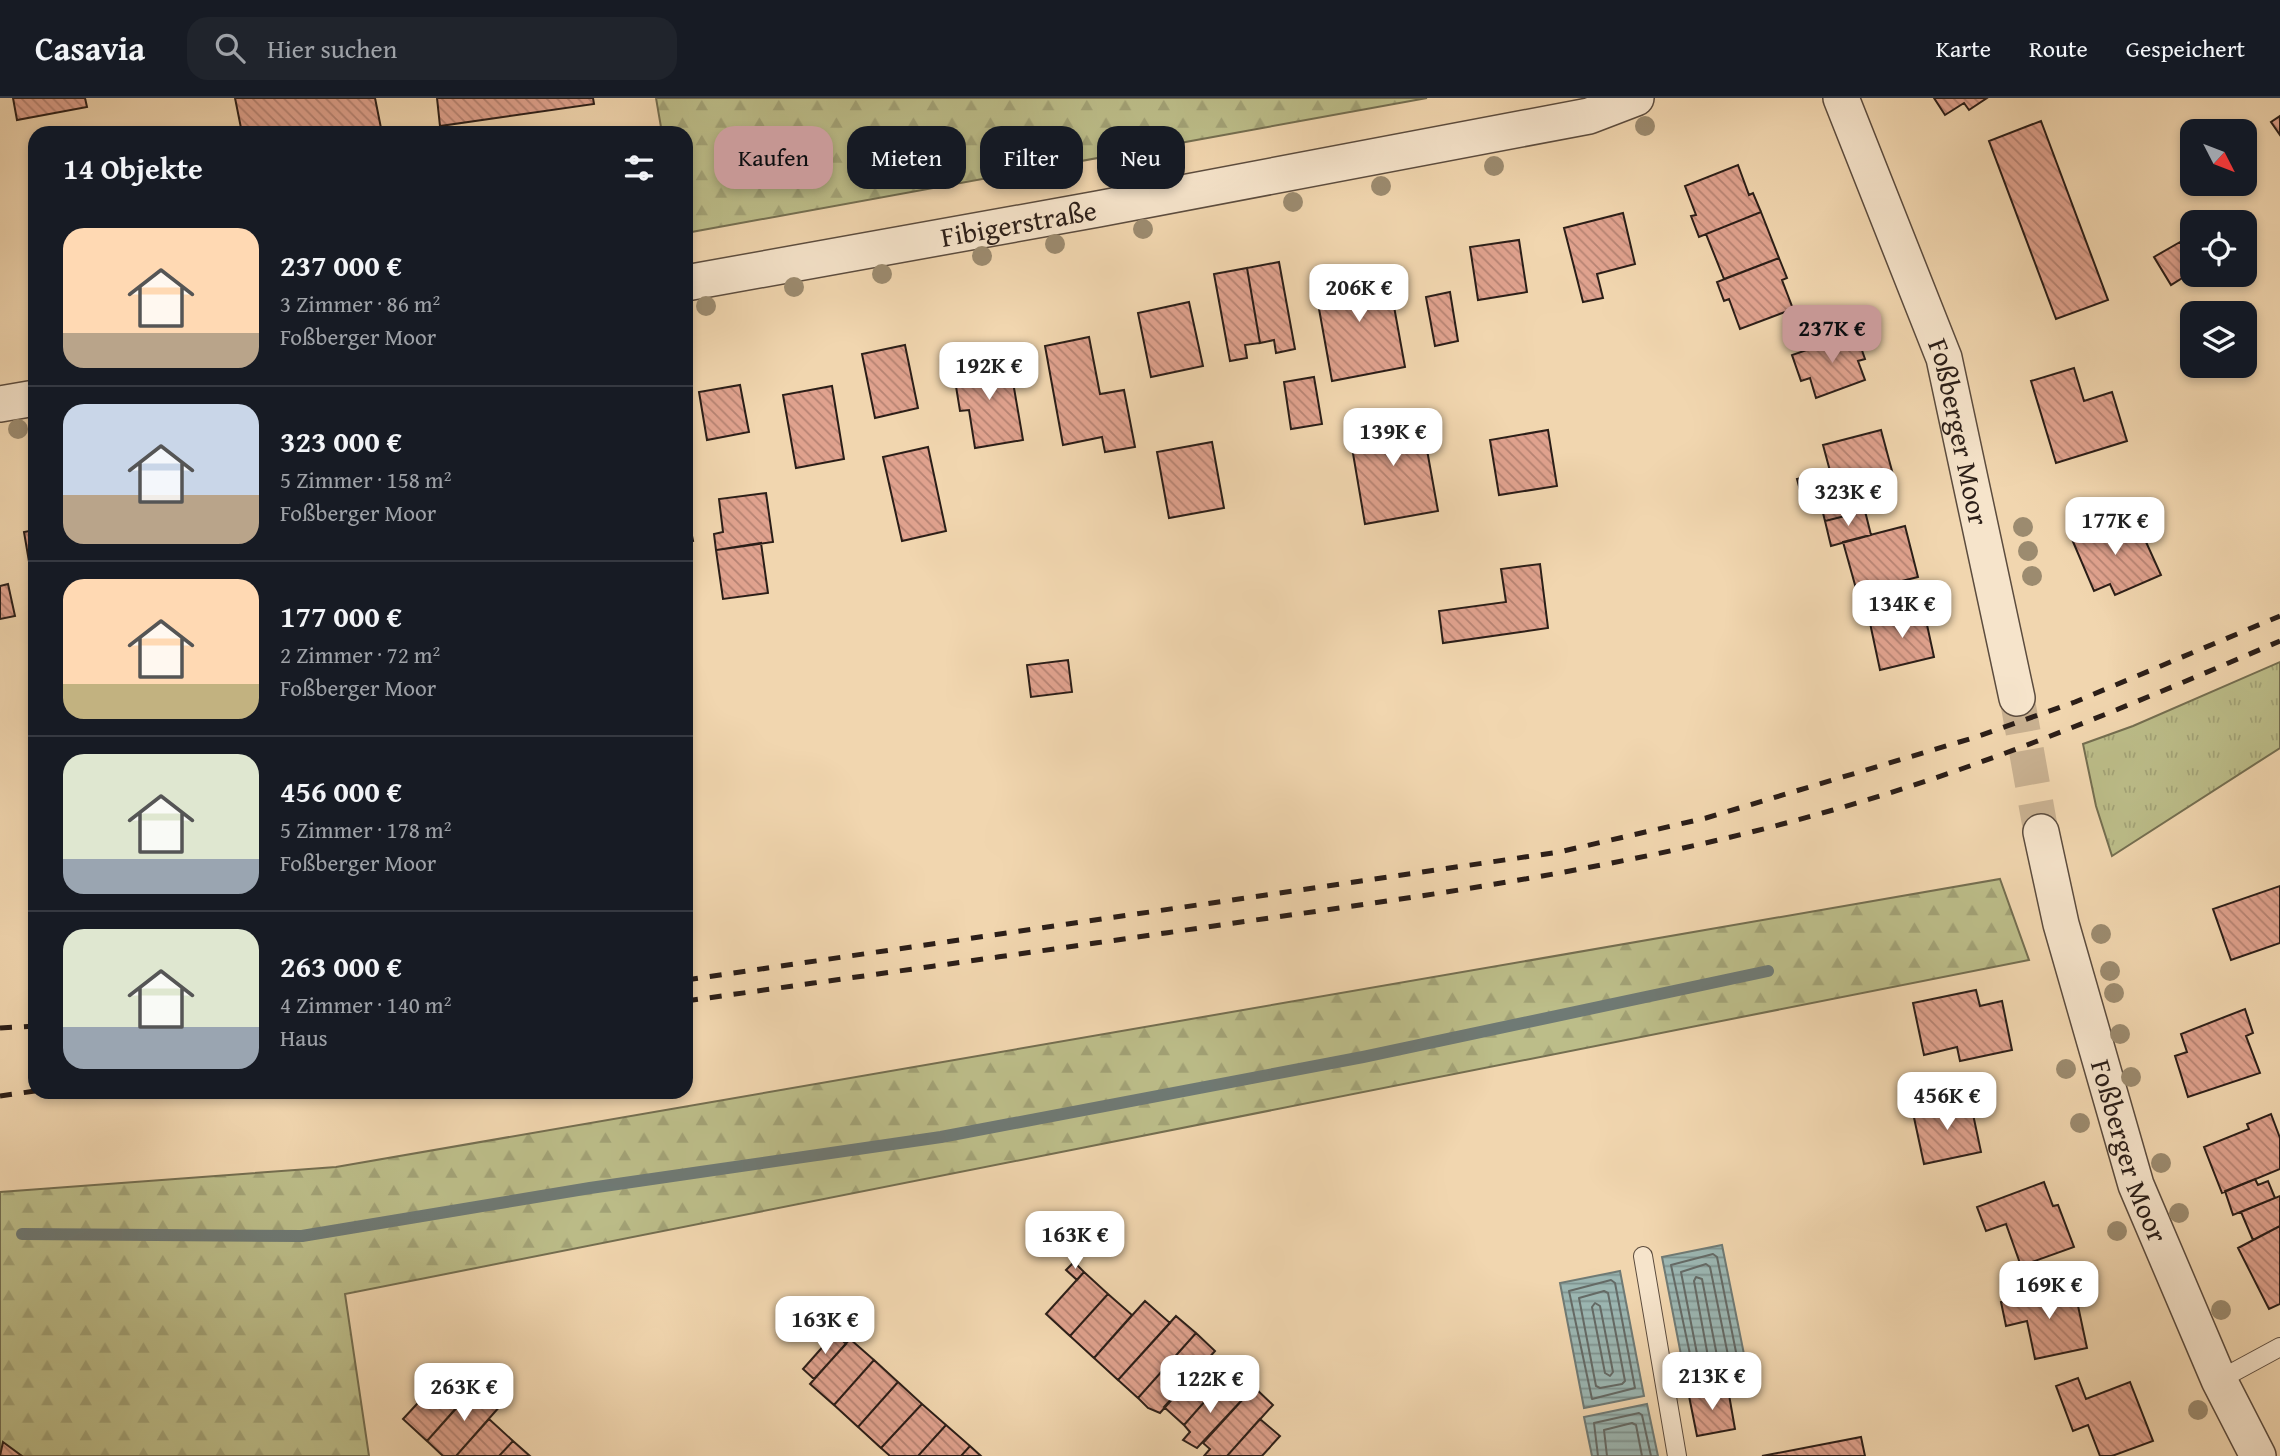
<!DOCTYPE html>
<html lang="de">
<meta charset="utf-8">
<style>
body{margin:0;font-family:"Gentium Book Plus",serif;background:#20242c;color:#f1f3f6;height:100vh;display:flex;flex-direction:column;font-size:26px;white-space:nowrap}
*{box-sizing:border-box;margin:0}
p{font-size:23px;color:#9ea1a6}
.icon{flex:none;width:38px;height:38px;fill:none;stroke:currentColor;stroke-width:2;stroke-linecap:round;stroke-linejoin:round}
.map{position:relative;flex:1;overflow:hidden}
.panel{position:absolute;left:28px;top:28px;width:665px;height:973px;display:flex;flex-direction:column;background:#171b24;border-radius:21px;box-shadow:0 4px 10px #0003}
.panel>*{flex:none}
.top-card{position:absolute;left:714px;top:28px;width:665px;height:63px;display:flex;gap:14px}
.needle{width:46px;rotate:132deg}
.tools{position:absolute;left:2180px;top:21px;display:grid;gap:14px}
.tools a{display:grid;place-items:center;width:77px;height:77px;border-radius:14px;background:#171b24;box-shadow:0 4px 10px #0003;font-size:35px}
.price{position:absolute;translate:-50% -60px;padding:0 16px;border-radius:14px;background:#fff;color:#222;font-size:23px;line-height:46px;filter:drop-shadow(0 2px 4px #0008)}
.price::after{content:'';position:absolute;left:50%;top:42px;width:21px;height:16px;margin-left:-10px;background:inherit;clip-path:polygon(0 0,100% 0,50% 100%)}
.price.on{background:#c59692;color:#111}
ul{padding:0;list-style:none}
li{display:flex;align-items:center;gap:21px;height:175px;padding:0 35px}
li+li{border-top:2px solid #363941}
li span{display:grid;place-items:center;flex:none;width:196px;height:140px;border-radius:21px;color:#555}
li>.icon{margin-inline-start:auto}
span .icon{width:84px;height:84px;fill:#fffc;stroke-width:1}
li b{font-size:30px}
h2{display:flex;justify-content:space-between;align-items:center;height:84px;padding:0 35px;font-size:30px}
.tag{padding:0 24px;border-radius:21px;background:#171b24;box-shadow:0 4px 10px #0003;font-size:24px;line-height:63px}
.tag.on{background:#c59692;color:#111}
header{display:flex;align-items:center;gap:42px;box-sizing:border-box;height:98px;padding:0 35px;background:#171b24;border-bottom:2px solid #363941}
header strong{font-size:33px}
nav{display:flex;gap:38px;margin-inline-start:auto;font-size:24px}
.search{width:490px;height:63px;background:#20242c;display:flex;align-items:center;gap:18px;box-sizing:border-box;padding:0 24px;border-radius:21px;color:#9ea1a6;font-size:26px}
.map>svg:first-child{display:block}
.grass{fill:url(#grass-tufts);stroke:#746e50;stroke-width:2}
.forest{fill:url(#forest-firs);stroke:#746e50;stroke-width:2}
.water{fill:url(#water-rules);stroke:#6f7a75;stroke-width:2}
.lines{fill:none;stroke-linecap:round;stroke-linejoin:round}
.shore{stroke:#646a66;stroke-width:2}
.stream{stroke:#6f7a75;stroke-width:12}
.building{fill:url(#building-back-hatch);stroke:#2b1e18;stroke-width:2}
.minor-tunnel{stroke:#c9b191;stroke-width:35;stroke-dasharray:35 18;stroke-linecap:butt}
.service-casing{stroke:#5c4c3e;stroke-width:20}
.minor-casing{stroke:#5c4c3e;stroke-width:38}
.service{stroke:#f6e4cb;stroke-width:18}
.minor{stroke:#f6e4cb;stroke-width:35}
.rail{stroke:#2b1e18;stroke-width:5;stroke-dasharray:12 12;stroke-linecap:butt}
.tree{fill:#9c8b6f}
.labels{text-anchor:middle;stroke-width:6;stroke-linejoin:round;paint-order:stroke}
.street-label{font-size:28px;fill:#2b1e18;stroke:#f6e4cb}
</style>
<header>
<strong>Casavia</strong>
<div class="search"><svg class="icon" aria-label="search" viewBox="0 0 24 24"><circle cx="10" cy="10" r="6"/><path d="M15 15l6 6"/></svg>Hier suchen</div>
<nav><a>Karte</a><a>Route</a><a>Gespeichert</a></nav>
</header>
<div class="map">
<svg width="2280" height="1358" viewBox="0 0 2280 1358">
<defs>
<pattern id="grass-tufts" width="24" height="20" patternUnits="userSpaceOnUse" patternTransform="scale(1.75)"><rect width="24" height="20" fill="#bcbd89"/><path d="M3 7l-1-3M5 7V3M7 7l1-3M15 17l-1-3M17 17v-4M19 17l1-3" fill="none" stroke="#a2a276"/></pattern>
<pattern id="forest-firs" width="22" height="20" patternUnits="userSpaceOnUse" patternTransform="scale(1.75)"><rect width="22" height="20" fill="#bcbd89"/><path d="M5 1l3.5 6h-7zM16 11l3.5 6h-7z" fill="#a2a276"/></pattern>
<pattern id="water-rules" width="6" height="5" patternUnits="userSpaceOnUse" patternTransform="scale(1.75)"><rect width="6" height="5" fill="#9cb7b3"/><path d="M0 2.5h6" fill="none" stroke="#7f9491"/></pattern>
<pattern id="building-back-hatch" width="6" height="6" patternUnits="userSpaceOnUse" patternTransform="scale(1.75)"><rect width="6" height="6" fill="#e0a28e"/><path d="M-1 5l2 2M0 0l6 6M5-1l2 2" fill="none" stroke="#b68373"/></pattern>
</defs>
<rect width="100%" height="100%" fill="#f1d6af"/>
<filter id="stains"><feTurbulence type="fractalNoise" baseFrequency=".00286" numOctaves="4"/><feColorMatrix values="0 0 0 0 .2 0 0 0 0 .09 0 0 0 0 .02 0 0 0 .5 -.17"/></filter>
<radialGradient id="worn" r=".72"><stop offset=".6" stop-color="#630" stop-opacity="0"/><stop offset="1" stop-color="#630" stop-opacity=".3"/></radialGradient>
<path class="grass" d="M2280,564V650L2112,758L2096,708L2083,646L2133,628Z"/>
<path class="forest" d="M656,0H1427L686,135V35H662Z
M2000,781L2029,862L345,1196L369,1358H0V1094L336,1069Z"/>
<path class="water" d="M1722,1147L1750,1286L1689,1298L1662,1159Z
M1620,1173L1644,1298L1584,1310L1560,1185Z
M1647,1306L1658,1358H1592L1584,1319Z"/>
<g class="lines">
<path class="shore" d="M1713,1156L1717,1159L1741,1279L1697,1289L1671,1167Z
M1706,1166L1710,1169L1731,1272L1728,1275L1705,1279L1701,1276L1681,1174Z
M1696,1179L1702,1181L1718,1263L1715,1267L1709,1264L1694,1183Z
M1611,1182L1615,1185L1635,1290L1592,1301L1569,1193Z
M1604,1193L1608,1195L1625,1283L1622,1286L1600,1290L1596,1288L1579,1200Z
M1595,1205L1600,1208L1613,1274L1610,1278L1605,1275L1592,1209Z
M1598,1358L1594,1325L1639,1315L1642,1317L1651,1358
M1607,1358L1604,1332L1632,1325L1636,1327L1642,1358"/>
<path class="stream" d="M22,1136L302,1138L590,1090L941,1039L1363,959L1768,873"/>
</g>
<path class="building" d="M13,0H85L87,9L17,22Z
M235,0H375L382,35H242Z
M437,0H593L594,6L440,28Z
M1934,0H1987L1969,12L1964,5L1945,17Z
M2280,18V37L2271,24Z
M2041,23L2108,202L2056,221L1989,43Z
M1738,67L1749,97L1753,95L1761,114L1699,139L1691,118L1696,117L1685,88Z
M1761,114L1779,160L1724,181L1706,136Z
M1623,115L1635,166L1597,176L1603,200L1583,204L1564,130Z
M1519,142L1527,194L1478,202L1470,149Z
M2180,144L2189,160L2193,158V177H2201L2187,185L2184,179L2171,187L2154,159Z
M1779,160L1787,180L1782,182L1793,211L1740,231L1729,201L1724,203L1717,184Z
M1279,164L1295,251L1276,255L1274,242L1260,245L1247,170Z
M1247,170L1260,245L1245,247L1247,260L1230,263L1214,176Z
M1387,170L1405,269L1332,283L1314,183Z
M1450,194L1458,243L1435,248L1426,199Z
M1189,204L1203,268L1151,279L1138,215Z
M1856,235L1865,261L1858,263L1865,282L1816,300L1810,280L1801,283L1792,257Z
M1089,239L1100,296L1124,292L1135,349L1105,354L1102,339L1063,347L1045,248Z
M905,247L918,310L875,320L862,256Z
M1009,261L1023,342L975,350L969,312L960,313L953,270Z
M2074,270L2084,303L2112,294L2127,343L2056,365L2031,283Z
M1314,279L1322,326L1291,331L1284,284Z
M740,287L749,334L707,342L699,294Z
M832,288L844,361L796,370L783,297Z
M1420,313L1438,413L1365,426L1348,326Z
M1548,332L1557,388L1499,397L1490,342Z
M1881,332L1895,384L1804,407L1797,381L1830,373L1823,347Z
M1212,344L1224,410L1169,420L1157,354Z
M928,349L946,433L902,443L883,359Z
M1860,393L1865,413L1825,423L1820,403Z
M766,395L773,444L716,452L714,436L723,434L719,401Z
M686,407L693,443L686,444Z
M1865,413L1871,437L1831,448L1825,423Z
M2118,419L2128,441L2142,435L2161,477L2115,497L2110,486L2094,493L2071,439Z
M1905,428L1918,479L1857,494L1843,444Z
M35,432V499L24,434Z
M761,445L768,495L723,501L716,452Z
M1540,466L1548,530L1443,545L1439,513L1506,504L1501,471Z
M8,486L15,518L0,521V488Z
M1924,513L1934,559L1880,572L1870,525Z
M1068,562L1072,594L1031,599L1027,567Z
M2280,788V845L2231,862L2213,811Z
M1976,892L1980,908L2002,903L2012,952L1960,963L1957,949L1924,957L1913,905Z
M2245,911L2253,935L2246,938L2260,975L2188,999L2175,958L2187,954L2181,936Z
M1970,1002L1981,1054L1924,1066L1913,1015Z
M2271,1016L2280,1040V1071L2222,1095L2204,1049L2249,1031L2247,1026Z
M2255,1081L2258,1087L2268,1083L2275,1100L2233,1117L2225,1093Z
M2044,1084L2053,1108L2058,1107L2074,1149L2021,1168L2006,1126L1986,1133L1977,1109Z
M2280,1098V1128L2253,1142L2241,1114Z
M2280,1128V1206L2269,1211L2238,1150Z
M1074,1164L1084,1174L1077,1182L1066,1172Z
M1084,1174L1108,1196L1070,1238L1046,1216Z
M2074,1189L2087,1250L2035,1261L2027,1223L2006,1228L2001,1204Z
M1108,1196L1132,1217L1094,1260L1070,1238Z
M1145,1203L1170,1225L1118,1282L1094,1260Z
M1176,1218L1196,1235L1138,1300L1118,1282Z
M835,1235L846,1246L814,1281L803,1271Z
M1196,1235L1215,1253L1160,1315L1148,1310L1138,1300Z
M850,1241L874,1262L834,1307L810,1286Z
M874,1262L898,1284L858,1329L834,1307Z
M1202,1268L1221,1285L1184,1327L1164,1309Z
M442,1279L465,1300L427,1343L403,1321Z
M2078,1280L2086,1301L2130,1284L2153,1343L2112,1358H2100L2088,1327L2073,1333L2056,1288Z
M898,1284L922,1306L881,1350L858,1329Z
M1221,1285L1241,1303L1197,1350L1183,1342L1190,1334L1184,1327Z
M478,1286L501,1307L456,1358H443L427,1343Z
M1254,1289L1273,1307L1227,1358H1204L1210,1351L1203,1345Z
M1728,1291L1735,1331L1697,1338L1689,1298Z
M922,1306L946,1327L918,1358H890L881,1350Z
M489,1321L513,1343L499,1358H456Z
M1260,1321L1280,1338L1262,1358H1227Z
M946,1327L970,1348L961,1358H918Z
M1861,1339L1865,1358H1762Z
M513,1343L530,1358H499Z
M3,1344L22,1358H0Z
M970,1348L981,1358H961Z"/>
<g class="lines">
<path class="minor-tunnel" d="M2017,600L2041,734"/>
<defs>
<path id="service" d="M1643,1158L1677,1358
M2219,1282L2280,1249"/>
<g id="minor">
<path id="s1" d="M1841,0L1944,260L2017,600"/>
<path id="s2" d="M686,185L1098,111L1589,18L1636,0"/>
<path d="M0,306L35,300"/>
<path id="s3" d="M2041,734L2061,826L2136,1087L2219,1282L2258,1358"/>
</g>
</defs>
<use href="#service" class="service-casing"/>
<use href="#minor" class="minor-casing"/>
<use href="#service" class="service"/>
<use href="#minor" class="minor"/>
<path class="rail" d="M686,882L1559,754L1706,720L1976,639L2075,604L2280,518
M686,903C871,877 1056,851 1241,824C1440,796 1640,768 1833,712C1987,668 2133,606 2280,543
M0,930L35,928
M0,998L35,993"/>
</g>
<g class="tree">
<circle cx="1645" cy="28" r="10"/>
<circle cx="1494" cy="68" r="10"/>
<circle cx="1381" cy="88" r="10"/>
<circle cx="1293" cy="104" r="10"/>
<circle cx="1143" cy="131" r="10"/>
<circle cx="1055" cy="146" r="10"/>
<circle cx="982" cy="158" r="10"/>
<circle cx="882" cy="176" r="10"/>
<circle cx="794" cy="189" r="10"/>
<circle cx="706" cy="208" r="10"/>
<circle cx="18" cy="331" r="10"/>
<circle cx="2023" cy="429" r="10"/>
<circle cx="2028" cy="453" r="10"/>
<circle cx="2032" cy="478" r="10"/>
<circle cx="2101" cy="836" r="10"/>
<circle cx="2110" cy="873" r="10"/>
<circle cx="2114" cy="895" r="10"/>
<circle cx="2120" cy="936" r="10"/>
<circle cx="2066" cy="971" r="10"/>
<circle cx="2131" cy="979" r="10"/>
<circle cx="2080" cy="1025" r="10"/>
<circle cx="2161" cy="1065" r="10"/>
<circle cx="2179" cy="1115" r="10"/>
<circle cx="2117" cy="1133" r="10"/>
<circle cx="2221" cy="1212" r="10"/>
<circle cx="2198" cy="1312" r="10"/>
</g>
<g class="labels">
<g class="street-label">
<text dy="10" stroke="none"><textPath href="#s2" startOffset="338">Fibigerstraße</textPath></text>
<text dy="10" stroke="none"><textPath href="#s1" startOffset="355">Foßberger Moor</textPath></text>
<text dy="10" stroke="none"><textPath href="#s3" startOffset="331">Foßberger Moor</textPath></text>
</g>
</g>
<rect width="100%" height="100%" filter="url(#stains)"/>
<rect width="100%" height="100%" fill="url(#worn)"/>
</svg>
<div class="tools">
<a><svg class="needle" viewBox="-14 -14 28 28"><path d="M0-13l5 13h-10z" fill="#e53935"/><path d="M0 13l5-13h-10z" fill="#9ea1a6"/></svg></a>
<a><svg class="icon" aria-label="locate" viewBox="0 0 24 24"><circle cx="12" cy="12" r="6"/><path d="M12 2v4M12 18v4M2 12h4M18 12h4"/></svg></a>
<a><svg class="icon" aria-label="layers" viewBox="0 0 24 24"><path d="M12 4l9 5-9 5-9-5zM3 14l9 5 9-5"/></svg></a>
</div>
<b class="price" style="left:1359px;top:226px">206K €</b>
<b class="price on" style="left:1832px;top:267px">237K €</b>
<b class="price" style="left:989px;top:304px">192K €</b>
<b class="price" style="left:1393px;top:370px">139K €</b>
<b class="price" style="left:1848px;top:430px">323K €</b>
<b class="price" style="left:2115px;top:459px">177K €</b>
<b class="price" style="left:1902px;top:542px">134K €</b>
<b class="price" style="left:1947px;top:1034px">456K €</b>
<b class="price" style="left:1075px;top:1173px">163K €</b>
<b class="price" style="left:2049px;top:1223px">169K €</b>
<b class="price" style="left:825px;top:1258px">163K €</b>
<b class="price" style="left:1712px;top:1314px">213K €</b>
<b class="price" style="left:1210px;top:1317px">122K €</b>
<b class="price" style="left:464px;top:1325px">263K €</b>
<div class="top-card">
<a class="tag on">Kaufen</a>
<a class="tag">Mieten</a>
<a class="tag">Filter</a>
<a class="tag">Neu</a>
</div>
<section class="panel">
<h2>14 Objekte<svg class="icon" aria-label="filters" viewBox="0 0 24 24"><path d="M4 7h16M4 17h16"/><circle cx="9" cy="7" r="2"/><circle cx="15" cy="17" r="2"/></svg></h2>
<ul>
<li><span style="background:linear-gradient(#ffd9b3 75%,#b9a48a 0)"><svg class="icon" aria-label="home" viewBox="0 0 24 24"><path d="M3 11l9-7 9 7M6 9v11h12V9"/></svg></span><div><b>237 000 €</b><p>3 Zimmer · 86 m²</p><p>Foßberger Moor</p></div></li>
<li><span style="background:linear-gradient(#c9d6e8 65%,#b9a48a 0)"><svg class="icon" aria-label="home" viewBox="0 0 24 24"><path d="M3 11l9-7 9 7M6 9v11h12V9"/></svg></span><div><b>323 000 €</b><p>5 Zimmer · 158 m²</p><p>Foßberger Moor</p></div></li>
<li><span style="background:linear-gradient(#ffd9b3 75%,#c2b280 0)"><svg class="icon" aria-label="home" viewBox="0 0 24 24"><path d="M3 11l9-7 9 7M6 9v11h12V9"/></svg></span><div><b>177 000 €</b><p>2 Zimmer · 72 m²</p><p>Foßberger Moor</p></div></li>
<li><span style="background:linear-gradient(#dfe7d0 75%,#9aa5b1 0)"><svg class="icon" aria-label="home" viewBox="0 0 24 24"><path d="M3 11l9-7 9 7M6 9v11h12V9"/></svg></span><div><b>456 000 €</b><p>5 Zimmer · 178 m²</p><p>Foßberger Moor</p></div></li>
<li><span style="background:linear-gradient(#dfe7d0 70%,#9aa5b1 0)"><svg class="icon" aria-label="home" viewBox="0 0 24 24"><path d="M3 11l9-7 9 7M6 9v11h12V9"/></svg></span><div><b>263 000 €</b><p>4 Zimmer · 140 m²</p><p>Haus</p></div></li>
</ul>
</section>
</div>
